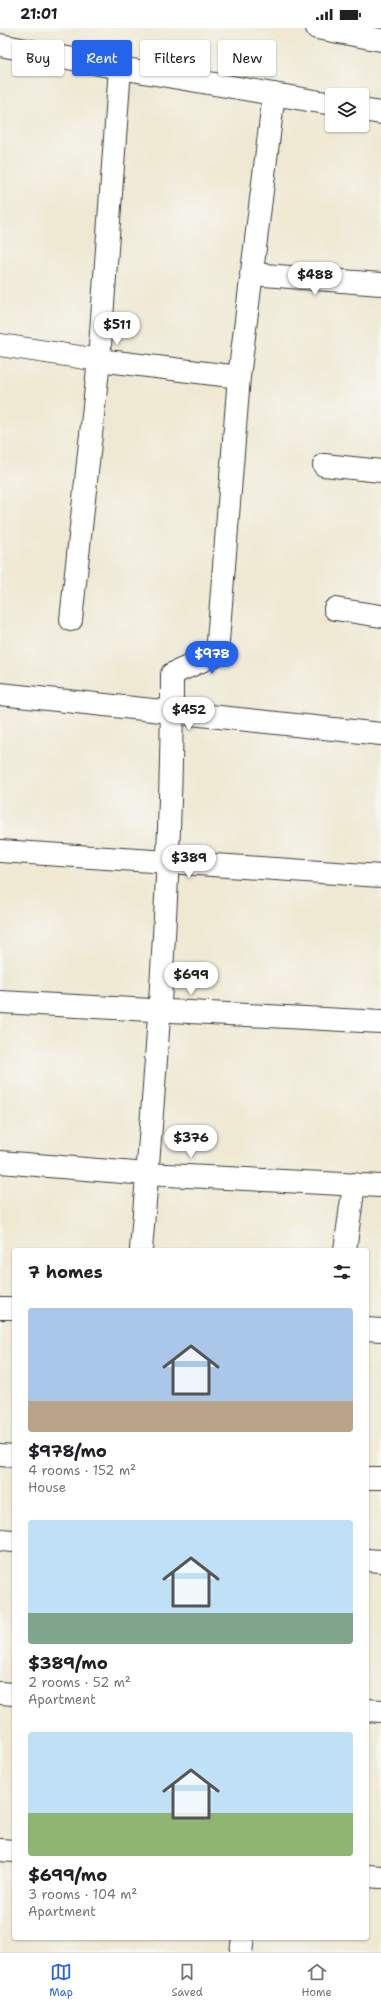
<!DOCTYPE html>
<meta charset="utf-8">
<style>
body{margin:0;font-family:"Shantell Sans",sans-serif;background:#f6f6f6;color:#202124;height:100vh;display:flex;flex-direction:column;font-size:15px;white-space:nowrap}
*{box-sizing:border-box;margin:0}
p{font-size:13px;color:#757577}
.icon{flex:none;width:22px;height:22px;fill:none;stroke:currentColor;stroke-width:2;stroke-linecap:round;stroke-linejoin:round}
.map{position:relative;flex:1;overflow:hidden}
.side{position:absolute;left:12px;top:1220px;width:357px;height:692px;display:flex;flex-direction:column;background:#fff;border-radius:4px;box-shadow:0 1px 3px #0004}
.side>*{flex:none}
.hud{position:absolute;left:12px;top:12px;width:357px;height:36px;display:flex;gap:8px}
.controls{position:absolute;left:325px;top:60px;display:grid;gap:8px}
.controls a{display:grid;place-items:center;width:44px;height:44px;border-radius:4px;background:#fff;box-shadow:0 1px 3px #0004;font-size:20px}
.price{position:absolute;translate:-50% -34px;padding:0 9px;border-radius:14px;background:#fff;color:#222;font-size:13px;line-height:26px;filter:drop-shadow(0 1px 2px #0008)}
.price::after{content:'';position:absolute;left:50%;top:24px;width:12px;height:9px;margin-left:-6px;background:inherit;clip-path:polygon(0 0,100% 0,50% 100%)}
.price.current{background:#2563eb;color:#fff}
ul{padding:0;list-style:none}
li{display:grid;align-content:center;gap:8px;height:212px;padding:0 16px}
li span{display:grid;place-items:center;height:124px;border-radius:4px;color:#555}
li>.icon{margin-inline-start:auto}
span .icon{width:72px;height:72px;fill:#fffc;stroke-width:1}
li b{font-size:17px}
h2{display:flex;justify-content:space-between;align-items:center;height:48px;padding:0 16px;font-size:17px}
.pill{padding:0 14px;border-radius:4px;background:#fff;box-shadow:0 1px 3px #0004;font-size:14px;line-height:36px}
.pill.current{background:#2563eb;color:#fff}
.status{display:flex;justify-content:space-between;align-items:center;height:28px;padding:0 20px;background:#fff;direction:ltr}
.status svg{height:11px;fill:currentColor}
.tabs{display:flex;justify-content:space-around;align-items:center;height:56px;border-top:1px solid #e0e0e0;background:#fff;font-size:11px;color:#757577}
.tabs a{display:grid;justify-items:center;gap:2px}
.tabs .current{color:#2563eb}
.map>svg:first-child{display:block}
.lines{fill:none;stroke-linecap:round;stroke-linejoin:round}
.minor-casing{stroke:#3c3b37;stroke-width:24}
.primary-casing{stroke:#3c3b37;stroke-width:24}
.minor{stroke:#fff;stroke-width:22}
.primary{stroke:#fff;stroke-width:22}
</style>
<div class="status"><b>21:01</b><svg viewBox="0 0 49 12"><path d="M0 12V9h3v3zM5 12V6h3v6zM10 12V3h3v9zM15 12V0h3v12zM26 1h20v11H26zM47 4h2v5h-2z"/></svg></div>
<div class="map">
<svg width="381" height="1924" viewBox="0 0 381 1924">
<rect width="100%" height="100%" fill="#f6f6f2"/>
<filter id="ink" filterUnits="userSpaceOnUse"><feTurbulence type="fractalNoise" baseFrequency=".025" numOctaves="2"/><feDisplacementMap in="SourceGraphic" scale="8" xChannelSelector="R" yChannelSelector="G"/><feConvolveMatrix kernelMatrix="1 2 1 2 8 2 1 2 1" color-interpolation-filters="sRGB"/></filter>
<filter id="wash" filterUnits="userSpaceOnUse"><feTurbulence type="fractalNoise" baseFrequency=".012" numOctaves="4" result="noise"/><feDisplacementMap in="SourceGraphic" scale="16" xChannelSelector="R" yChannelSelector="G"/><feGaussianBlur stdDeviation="0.9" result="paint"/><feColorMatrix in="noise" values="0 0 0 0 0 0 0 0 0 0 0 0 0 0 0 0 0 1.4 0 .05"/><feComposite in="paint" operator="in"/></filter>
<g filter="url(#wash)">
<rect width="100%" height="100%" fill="#efe9d3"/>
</g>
<g filter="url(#ink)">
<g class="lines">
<defs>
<path id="minor" d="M0,17L120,40L332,76
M362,82L381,85
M251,246L381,256
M0,317L99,332L239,349
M324,437L381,443
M335,581L381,588
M71,592L99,332L120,40
M0,666L381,706
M0,823L381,848
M0,974L381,994
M0,1134L147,1146L381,1158
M141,1222C157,1030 172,838 172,646L217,626L239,349L274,66
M345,1222L354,1156
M0,1280H14
M367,1301L381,1302
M0,1427L14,1428
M367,1450H381
M0,1512L14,1513
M367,1532L381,1533
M0,1665L14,1666
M367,1682L381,1683
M0,1822L14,1823
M367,1848L381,1849
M241,1924L243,1910"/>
<path id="primary" d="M317,0L381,12"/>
</defs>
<use href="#minor" class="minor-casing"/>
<use href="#primary" class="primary-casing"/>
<use href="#minor" class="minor"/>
<use href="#primary" class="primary"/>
</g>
</g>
</svg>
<div class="controls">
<a><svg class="icon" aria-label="layers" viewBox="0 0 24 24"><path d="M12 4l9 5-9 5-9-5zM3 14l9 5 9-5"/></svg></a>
</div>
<b class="price" style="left:315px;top:268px">$488</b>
<b class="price" style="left:117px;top:318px">$511</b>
<b class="price current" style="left:212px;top:647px">$978</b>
<b class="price" style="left:189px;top:703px">$452</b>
<b class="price" style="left:189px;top:851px">$389</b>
<b class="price" style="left:191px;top:968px">$699</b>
<b class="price" style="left:191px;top:1131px">$376</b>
<div class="hud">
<a class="pill">Buy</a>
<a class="pill current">Rent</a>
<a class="pill">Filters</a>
<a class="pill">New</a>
</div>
<section class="side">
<h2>7 homes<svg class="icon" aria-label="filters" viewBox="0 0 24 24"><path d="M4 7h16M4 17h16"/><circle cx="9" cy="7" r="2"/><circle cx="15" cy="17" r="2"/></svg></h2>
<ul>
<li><span style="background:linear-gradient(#a9c7e8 75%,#b9a48a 0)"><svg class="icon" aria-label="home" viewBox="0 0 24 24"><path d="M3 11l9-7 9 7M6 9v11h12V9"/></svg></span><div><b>$978/mo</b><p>4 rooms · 152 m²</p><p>House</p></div></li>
<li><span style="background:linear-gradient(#bfe0f5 75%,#7fa58c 0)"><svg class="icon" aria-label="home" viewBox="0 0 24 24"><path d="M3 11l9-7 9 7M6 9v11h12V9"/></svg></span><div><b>$389/mo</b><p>2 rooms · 52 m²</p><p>Apartment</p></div></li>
<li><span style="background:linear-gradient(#bfe0f5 65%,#8fb573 0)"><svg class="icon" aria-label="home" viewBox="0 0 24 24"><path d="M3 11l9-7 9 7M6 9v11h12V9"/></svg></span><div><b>$699/mo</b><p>3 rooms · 104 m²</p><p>Apartment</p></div></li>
</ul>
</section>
</div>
<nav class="tabs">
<a class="current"><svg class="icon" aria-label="map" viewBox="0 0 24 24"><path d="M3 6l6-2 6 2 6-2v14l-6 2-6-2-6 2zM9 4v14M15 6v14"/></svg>Map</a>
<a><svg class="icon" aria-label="saved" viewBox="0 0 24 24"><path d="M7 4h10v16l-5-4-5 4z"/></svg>Saved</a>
<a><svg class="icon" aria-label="home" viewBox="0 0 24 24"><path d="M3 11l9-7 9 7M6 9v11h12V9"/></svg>Home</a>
</nav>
